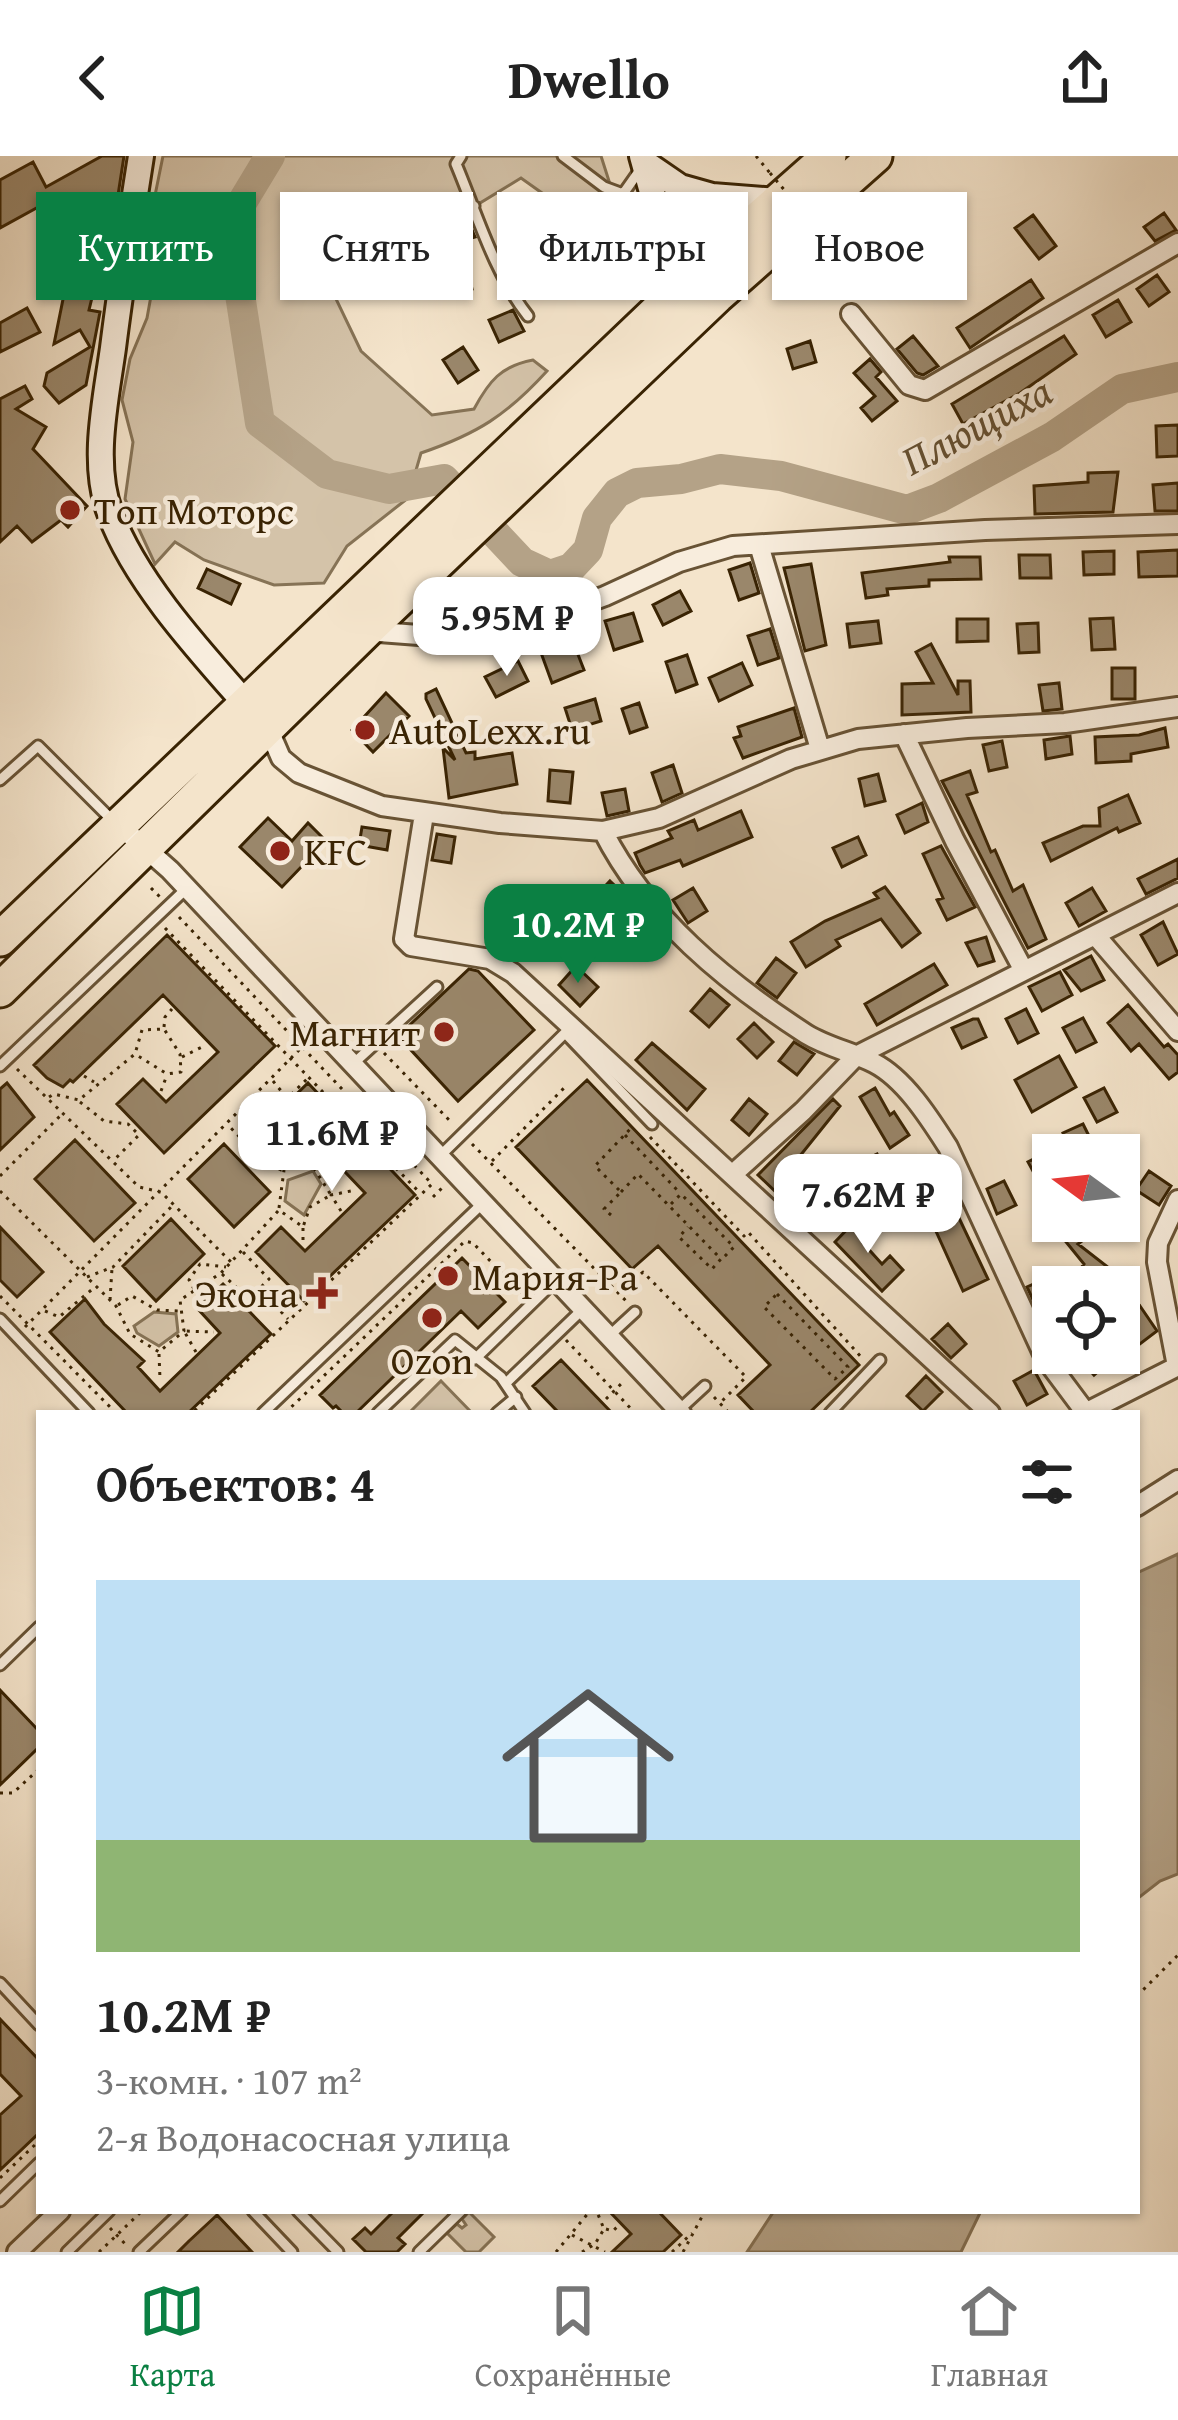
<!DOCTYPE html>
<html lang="ru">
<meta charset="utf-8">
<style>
body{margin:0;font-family:"Gentium Book Plus",serif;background:#f6f6f6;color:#222;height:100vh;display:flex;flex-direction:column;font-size:45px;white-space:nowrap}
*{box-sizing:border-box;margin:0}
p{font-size:39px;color:#767676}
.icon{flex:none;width:66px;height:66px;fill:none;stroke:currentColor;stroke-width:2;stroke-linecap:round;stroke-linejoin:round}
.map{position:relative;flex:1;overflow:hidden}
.drawer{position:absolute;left:36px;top:1254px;width:1104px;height:804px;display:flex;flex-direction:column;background:#fff;border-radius:0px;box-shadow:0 3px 9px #0004}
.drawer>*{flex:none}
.hud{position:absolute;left:36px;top:36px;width:1107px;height:108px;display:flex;gap:24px}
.needle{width:78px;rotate:285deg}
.controls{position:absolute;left:1032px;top:978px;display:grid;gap:24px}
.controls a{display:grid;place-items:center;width:108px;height:108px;border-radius:0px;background:#fff;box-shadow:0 3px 9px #0004;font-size:60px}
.price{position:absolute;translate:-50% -102px;padding:0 27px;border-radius:24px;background:#fff;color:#222;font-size:39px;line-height:78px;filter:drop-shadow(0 3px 6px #0008)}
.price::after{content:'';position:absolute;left:50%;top:72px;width:36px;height:27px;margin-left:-18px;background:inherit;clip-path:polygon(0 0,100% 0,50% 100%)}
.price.active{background:#0b8043;color:#fff}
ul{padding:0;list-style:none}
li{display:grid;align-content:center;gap:24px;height:636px;padding:0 60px}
li span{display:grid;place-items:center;height:372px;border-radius:0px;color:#555}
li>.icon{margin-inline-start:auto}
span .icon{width:216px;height:216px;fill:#fffc;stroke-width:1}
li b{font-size:51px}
h2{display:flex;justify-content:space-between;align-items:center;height:144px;padding:0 60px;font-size:51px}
.tag{padding:0 42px;border-radius:0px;background:#fff;box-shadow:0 3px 9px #0004;font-size:42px;line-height:108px}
.tag.active{background:#0b8043;color:#fff}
header{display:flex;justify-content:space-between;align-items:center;height:156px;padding:0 60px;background:#fff;font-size:54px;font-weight:700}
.tab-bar{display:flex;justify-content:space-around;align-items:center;height:168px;border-top:3px solid #e0e0e0;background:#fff;font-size:33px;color:#767676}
.tab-bar a{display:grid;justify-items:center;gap:6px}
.tab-bar .active{color:#0b8043}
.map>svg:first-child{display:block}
.green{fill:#d4c3a9;stroke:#867356;stroke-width:3}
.water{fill:#b4a287;stroke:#836f52;stroke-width:3}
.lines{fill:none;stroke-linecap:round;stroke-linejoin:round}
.river{stroke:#b4a287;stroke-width:30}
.building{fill:#9a876b;stroke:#392303;stroke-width:3}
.lane-casing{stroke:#685335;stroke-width:15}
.street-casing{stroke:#685335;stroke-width:24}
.secondary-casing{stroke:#392303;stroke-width:30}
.highway-casing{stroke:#392303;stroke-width:39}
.path{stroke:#392303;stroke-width:3;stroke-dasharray:3 6;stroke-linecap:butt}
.lane{stroke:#f8eddd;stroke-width:9}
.street{stroke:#f8eddd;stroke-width:18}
.secondary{stroke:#f8eddd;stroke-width:24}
.highway{stroke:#f4e4cb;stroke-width:33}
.path-bridge{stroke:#392303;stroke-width:3;stroke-dasharray:3 6;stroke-linecap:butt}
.poi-dot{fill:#8f2418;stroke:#f8eddd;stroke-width:4.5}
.labels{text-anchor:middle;stroke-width:9;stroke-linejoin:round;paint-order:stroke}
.poi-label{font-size:39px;fill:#392303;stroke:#f8eddd;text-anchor:start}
.water-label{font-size:42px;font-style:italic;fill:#644f31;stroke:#f8eddd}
</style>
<header><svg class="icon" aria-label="back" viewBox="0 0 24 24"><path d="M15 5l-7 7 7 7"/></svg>Dwello<svg class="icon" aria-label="share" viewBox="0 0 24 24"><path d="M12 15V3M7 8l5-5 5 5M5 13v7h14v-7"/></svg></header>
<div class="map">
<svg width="1178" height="2096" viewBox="0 0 1178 2096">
<rect width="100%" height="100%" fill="#f4e4cb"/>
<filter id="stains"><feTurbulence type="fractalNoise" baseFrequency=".00167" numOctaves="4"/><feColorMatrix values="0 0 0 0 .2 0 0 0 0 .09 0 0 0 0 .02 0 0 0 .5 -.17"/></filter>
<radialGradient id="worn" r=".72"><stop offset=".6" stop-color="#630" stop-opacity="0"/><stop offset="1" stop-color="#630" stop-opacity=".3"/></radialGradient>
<path class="green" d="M163,0H601L632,97L624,137L608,127L588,95L571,99L552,82L542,37L521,22L480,47L349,69L313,95L361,195L432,259L474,253C489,225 501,210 533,204L547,215C507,259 477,278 421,297L408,342L347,390L324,427L274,429L204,404L175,386L155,408L125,343L133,286L122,244L130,203L147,162L153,129L150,64Z
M313,1015L321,1028L304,1059L285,1045L288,1024Z
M154,1156L176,1158L178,1176L159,1190L137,1177L134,1170Z
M441,1225L472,1257H409Z
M469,2056L494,2081L479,2096H466L447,2077L457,2068L462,2072L466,2069L462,2063Z"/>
<path class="water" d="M1178,1398V1718L1160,1725L1137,1743V1417Z
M774,2055H981L961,2096H747Z"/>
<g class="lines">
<path class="river" d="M270,0L229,68L260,267L327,318L389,333L444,323L522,406L550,419L571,412L588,394L597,362L617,337L637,327L681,323L720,313L781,320L907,354L939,342L1052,281L1122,233L1178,221"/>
</g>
<path class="building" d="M102,0H124L113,72H109L89,154L100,156L86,229L59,247L44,230L47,217L90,191L80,174L54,188L78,69L62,38L0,72V24L33,6L46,31Z
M1164,57L1176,74L1155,85L1144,71Z
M1033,59L1056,90L1039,103L1015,72Z
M467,62L475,81L432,93L433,97L391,111L392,115L369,123L361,98Z
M467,110L472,133L446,139L441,116Z
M1157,119L1169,136L1149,150L1137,133Z
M1031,124L1043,142L970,192L957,172Z
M1118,144L1131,166L1106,181L1093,159Z
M27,152L40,176L0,196V167Z
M513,154L524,175L499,186L489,164Z
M913,180L938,210L923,219L917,217L897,193Z
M1064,180L1076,198L1020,237L963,268L952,248Z
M810,185L816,206L793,213L787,193Z
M463,191L478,214L458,227L443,204Z
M870,203L881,216L876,221L897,245L872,265L861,252L875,240L854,217Z
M25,230L32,243L16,253L46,271L33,293L87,350L68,371L61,364L32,386L17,370L0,386V243Z
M1178,269V300L1157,301L1156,270Z
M1118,316L1113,356L1035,358L1034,330L1088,326V317Z
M1178,327V355H1155L1153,329Z
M1178,394V420L1139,421L1138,396Z
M1114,395V418L1084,419L1083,396Z
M1019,399H1050L1051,422H1020Z
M949,401H980L981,423L929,424V430L887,433L888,439L866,442L862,417L950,406Z
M750,407L759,437L739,444L729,414Z
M811,408L826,489L805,495L784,412Z
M207,413L240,428L231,448L198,432Z
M680,435L691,455L663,469L653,449Z
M633,457L642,485L614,494L605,465Z
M1113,462L1115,493L1092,494L1090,463Z
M957,463H988V485L957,486Z
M878,465L881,487L850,491L847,468Z
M1038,467L1039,496L1019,497L1017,468Z
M770,473L779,502L758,509L748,480Z
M572,483L584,514L552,527L540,494Z
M931,488L958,539V525H970L971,556L902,559V528L933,527L916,496Z
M687,499L697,528L676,536L666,506Z
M518,505L528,525L496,541L485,521Z
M742,507L752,529L719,545L709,522Z
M1112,512H1135V543H1112Z
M1059,527L1062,553L1043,555L1039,529Z
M436,533L466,597L475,596V603L512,597L517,628L449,642L443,592L455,604L426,543V538Z
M386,537L409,560L373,596L352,574Z
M595,543L601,565L572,574L565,552Z
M639,547L647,571L630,577L622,553Z
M794,552L802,581L743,602L734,582L741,580L738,571Z
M1165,572L1168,591L1131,598V605L1096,607L1095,581L1139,579Z
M1070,580L1072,598L1046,603L1044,584Z
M1002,585L1007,611L989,615L983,589Z
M673,609L682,637L662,646L652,617Z
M550,614L573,616L570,647L548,645Z
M970,615L977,636L967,639L991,696L995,694L1013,735L1023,729L1046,783L1028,792L942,625Z
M878,618L885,645L865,650L859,623Z
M625,633L629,655L607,660L602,637Z
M1128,639L1140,667L1119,676L1117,672L1051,705L1043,687L1083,670H1100L1099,652Z
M922,647L928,666L905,677L897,659Z
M741,655L752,681L683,710L680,704L645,717L640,709L635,697L672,682L668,675L694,664L698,674Z
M268,662L292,685L308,667L326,685L282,731L240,691Z
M362,671L390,675L387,694L359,689Z
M437,678L455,681L451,707L432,704Z
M858,681L866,699L842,711L833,692Z
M941,690L975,751L947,764L937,744L943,742L923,698Z
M1178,703V722L1146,738L1138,723Z
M610,725L630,744L614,760L594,742Z
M885,731L920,777L902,791L881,763L836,784L840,790L806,811L791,786L825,765L878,742L874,737Z
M693,732L707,755L688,767L673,744Z
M1092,732L1106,755L1079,770L1066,747Z
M566,735L593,756L579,775L552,754Z
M1163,766L1178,798L1158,809L1141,779Z
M167,779L275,890L164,997L117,948L143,923L166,946L218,896L163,839L73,926L70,924L63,931L47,922L34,909Z
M986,781L994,805L978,810L966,787Z
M1091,800L1104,824L1081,835L1064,814Z
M776,802L796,817L777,842L757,827Z
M934,808L947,829L877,869L865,848Z
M576,810L598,831L580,850L559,829Z
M469,813L478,815L534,874L458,945L398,880Z
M1060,816L1072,839L1042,855L1029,831Z
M710,833L729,849L709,871L691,855Z
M1128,849L1164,891L1168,888L1178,899V916L1169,923L1139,888L1131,895L1108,867Z
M1026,853L1038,877L1018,887L1006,863Z
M1083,862L1096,886L1076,896L1063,872Z
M973,863H978L986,881L962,892L952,872Z
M754,867L773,886L757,902L738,883Z
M794,886L814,898L797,919L779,905Z
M652,887L705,933L687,954L636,904Z
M1059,900L1076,931L1032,956L1015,924Z
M587,924L859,1209L809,1257H755L738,1239L770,1209L658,1090L632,1113L516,991Z
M7,927L34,961L0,994V933Z
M308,927L415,1039L304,1145L256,1096L281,1071L305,1095L365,1037L308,977L289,995L265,969Z
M875,932L890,959L894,956L909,979L890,992L860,941Z
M1104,932L1117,956L1097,966L1084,942Z
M749,943L767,958L749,979L732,964Z
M833,943L840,950L787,1016L793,1021L778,1038L758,1019Z
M1083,968L1095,992L1080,999H1053V1023L1041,1030L1028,1006L1067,986L1063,977Z
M75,984L135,1047L94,1085L35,1023Z
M224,988L270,1036L234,1071L188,1023Z
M877,998L887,1019L863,1030L853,1010Z
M1149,1015L1171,1030L1159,1049L1136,1034Z
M1004,1025L1016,1049L997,1058L987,1033Z
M927,1036L937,1054L911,1068L902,1049Z
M858,1062L873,1077L863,1087L882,1108L890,1100L903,1114L882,1135L835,1086Z
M959,1062L988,1123L963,1135L935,1073Z
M171,1063L204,1098L156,1145L123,1110Z
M1073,1065L1086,1082L1078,1088L1109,1112L1095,1131L1075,1120L1084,1108L1058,1076Z
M0,1071L43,1116L17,1141L0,1124Z
M462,1102L505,1146L478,1172L461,1155L356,1257H343L336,1250L333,1252L320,1239Z
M1045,1123L1053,1141V1187L1027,1131Z
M223,1128L271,1178L188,1257H127L50,1176L85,1143L104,1168L144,1205L138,1211L160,1235L220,1177L197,1152Z
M1140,1150L1157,1175L1128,1197L1124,1192L1119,1197V1166Z
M948,1168L966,1188L951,1202L932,1183Z
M1075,1197H1119L1094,1219Z
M561,1204L612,1257H559L533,1230Z
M1034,1214L1047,1238L1027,1249L1014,1225Z
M926,1220L942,1236L923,1255L907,1240Z
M0,1534L39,1575V1591L0,1629Z
M0,1863L39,1904V1977L0,2014V1959L21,1940L0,1918Z
M394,2055H425L398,2082L405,2088L397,2096H366L353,2083L365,2072L371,2078Z
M609,2055H658L681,2079L663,2096H612L631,2078Z
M217,2059L252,2096H178L189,2085Z"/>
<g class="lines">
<defs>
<path id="lane" d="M461,0L456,8C477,58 494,117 528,160
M563,0L604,31L623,38L642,11
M345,94L474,50
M0,624L38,590L112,664
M354,907L437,831
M0,910L187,732
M441,999L565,877L652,968
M0,1163L89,1257
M609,1180L635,1156
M475,1203L557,1123
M506,1227L584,1152
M679,1254L705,1230
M263,1257L484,1046
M378,1257L455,1184L501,1221L525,1257
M497,1257L516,1241
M830,1257L880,1204
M0,1509L39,1471
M0,1827L39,1869
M0,2045L39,2007
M253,2055L292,2096
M298,2055L338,2096
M67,2096L109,2055
M139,2096L182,2055
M419,2096L461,2055"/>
<path id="street" d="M851,158L909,229L925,234L1178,87
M759,389L820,593
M366,475L432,480L524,470L605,440L679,406L733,390L985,374L1178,368
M268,572L281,602L299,617L382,650L500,667L603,675L659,662L791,603L858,583L967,572L1065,567L1178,551
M904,578L955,685L1023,813
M424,658L404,783L411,790L490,803L513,817L990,1257
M119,669L170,714L681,1257
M603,675C647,762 726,826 806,878C827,891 852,896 874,907C905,923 930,963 948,991L1045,1202L1086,1257
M1096,780L1178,875
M733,1018L803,955L856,900L1178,737
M1177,1210L1157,1106L1158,1087L1178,1044
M1085,1257L1178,1210
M1137,1350L1178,1324
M17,2096L60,2055"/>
<path id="secondary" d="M141,0C131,64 121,128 113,192C106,243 91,307 110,357C136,428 205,501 255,558
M642,0L657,54L708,129
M645,7L680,31L736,98
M680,31L712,40L777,45"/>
<path id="highway" d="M0,783L697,117L829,0
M0,834L366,475L717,140L875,0"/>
</defs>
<use href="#lane" class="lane-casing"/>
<use href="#street" class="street-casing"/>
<use href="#secondary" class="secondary-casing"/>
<use href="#highway" class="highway-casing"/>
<path class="path" d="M756,0L770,17
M802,97L841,146
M151,732L160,741
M179,761L432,1028L192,1257
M165,772L420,1037
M164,871L165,861L172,853
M384,897L453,968
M182,901L206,889
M17,913L139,1031L161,1036L231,1106
M84,920L94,926
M273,925L286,941
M161,935L167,919
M254,940L260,946L244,985L307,923
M49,941L54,938L79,944L135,898L142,874L164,873L180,898L181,916L167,918L135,898
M80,946L104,965L128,968L139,979L115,1003
M625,979L680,1037
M650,981L744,1080L748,1076L863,1203
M472,988L629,1148
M307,999L309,985
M492,1005L566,930
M0,1020L62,958
M0,1035L116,1150L130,1178L159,1196L184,1175L180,1144L221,1117L279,1054L303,1071L310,1051L331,1039L307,1001L281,1014L263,1005L227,968
M621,1036L638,1018L721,1103L712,1113L679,1081L688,1071
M433,1041L444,1030
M671,1048L681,1038L734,1091L722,1103
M279,1052L284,1014
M341,1055L331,1039L351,1035
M611,1059L604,1053L621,1036L595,1010L633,970
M303,1084V1072
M243,1096L269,1123L261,1131
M222,1118L248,1142L259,1133L288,1163
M87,1121L113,1111L173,1049
M194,1133L189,1124L200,1108L226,1111
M621,1136L643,1116L746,1221L719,1248
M777,1138L848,1211L835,1223L764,1151Z
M0,1140L116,1257
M110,1144L112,1112
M118,1149L132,1140L157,1154L180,1155
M45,1155L59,1161L95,1131
M25,1171L301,892
M566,1184L635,1257
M196,1196L184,1175L214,1176
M159,1198L160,1223
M714,1241L729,1257
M606,1243L624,1225
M285,1257L465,1085L473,1087L522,1138
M0,1637H13L39,1613
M1137,1840L1178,1799
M0,2022L39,1985
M110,2072L128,2091
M606,2073L613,2075L619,2069
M572,2079L605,2096
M99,2096L142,2055
M556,2096L590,2055
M582,2096L595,2088L604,2073L597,2056
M672,2096L692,2077
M683,2096L705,2055"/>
<use href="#lane" class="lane"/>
<use href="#street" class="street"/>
<use href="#secondary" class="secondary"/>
<use href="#highway" class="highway"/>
<path class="path-bridge" d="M770,17L823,80"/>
</g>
<g class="poi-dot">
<circle cx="70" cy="354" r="12"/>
<circle cx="365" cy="574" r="12"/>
<circle cx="280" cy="695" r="12"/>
<circle cx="444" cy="876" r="12"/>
<circle cx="448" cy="1120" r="12"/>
<path d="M316 1119h12v12h12v12h-12v12h-12v-12h-12v-12h12z"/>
<circle cx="432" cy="1162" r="12"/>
</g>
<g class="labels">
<g class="poi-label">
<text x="94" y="368">Топ Моторс</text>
<text x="389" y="588">AutoLexx.ru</text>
<text x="304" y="709">KFC</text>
<text x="420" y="890" text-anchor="end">Магнит</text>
<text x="472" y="1134">Мария-Ра</text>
<text x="298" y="1151" text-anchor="end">Экона</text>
<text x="432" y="1218" text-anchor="middle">Ozon</text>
</g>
<g class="water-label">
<text transform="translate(976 269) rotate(-28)" y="15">Плющиха</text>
</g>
</g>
<rect width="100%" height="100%" filter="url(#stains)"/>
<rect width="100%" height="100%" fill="url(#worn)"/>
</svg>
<div class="controls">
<a><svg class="needle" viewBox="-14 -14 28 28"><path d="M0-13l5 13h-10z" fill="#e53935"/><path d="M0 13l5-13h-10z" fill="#767676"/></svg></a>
<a><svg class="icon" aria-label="locate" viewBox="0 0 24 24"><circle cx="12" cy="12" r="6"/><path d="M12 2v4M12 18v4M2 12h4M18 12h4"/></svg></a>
</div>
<b class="price" style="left:507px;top:523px">5.95M ₽</b>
<b class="price active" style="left:578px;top:830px">10.2M ₽</b>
<b class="price" style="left:332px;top:1038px">11.6M ₽</b>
<b class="price" style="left:868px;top:1100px">7.62M ₽</b>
<div class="hud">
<a class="tag active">Купить</a>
<a class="tag">Снять</a>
<a class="tag">Фильтры</a>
<a class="tag">Новое</a>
</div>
<section class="drawer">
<h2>Объектов: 4<svg class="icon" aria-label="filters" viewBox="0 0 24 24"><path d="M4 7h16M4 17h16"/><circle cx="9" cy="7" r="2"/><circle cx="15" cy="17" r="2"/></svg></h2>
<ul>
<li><span style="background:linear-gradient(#bfe0f5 70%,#8fb573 0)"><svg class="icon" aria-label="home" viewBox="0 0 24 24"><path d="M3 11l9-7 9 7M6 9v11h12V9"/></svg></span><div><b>10.2M ₽</b><p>3-комн. · 107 m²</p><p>2-я Водонасосная улица</p></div></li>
</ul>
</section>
</div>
<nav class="tab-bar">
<a class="active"><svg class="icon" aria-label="map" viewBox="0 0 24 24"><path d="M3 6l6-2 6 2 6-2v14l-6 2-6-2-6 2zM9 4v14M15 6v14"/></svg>Карта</a>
<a><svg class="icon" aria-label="saved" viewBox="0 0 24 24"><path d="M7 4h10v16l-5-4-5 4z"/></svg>Сохранённые</a>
<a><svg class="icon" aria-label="home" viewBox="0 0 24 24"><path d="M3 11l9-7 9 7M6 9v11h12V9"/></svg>Главная</a>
</nav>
